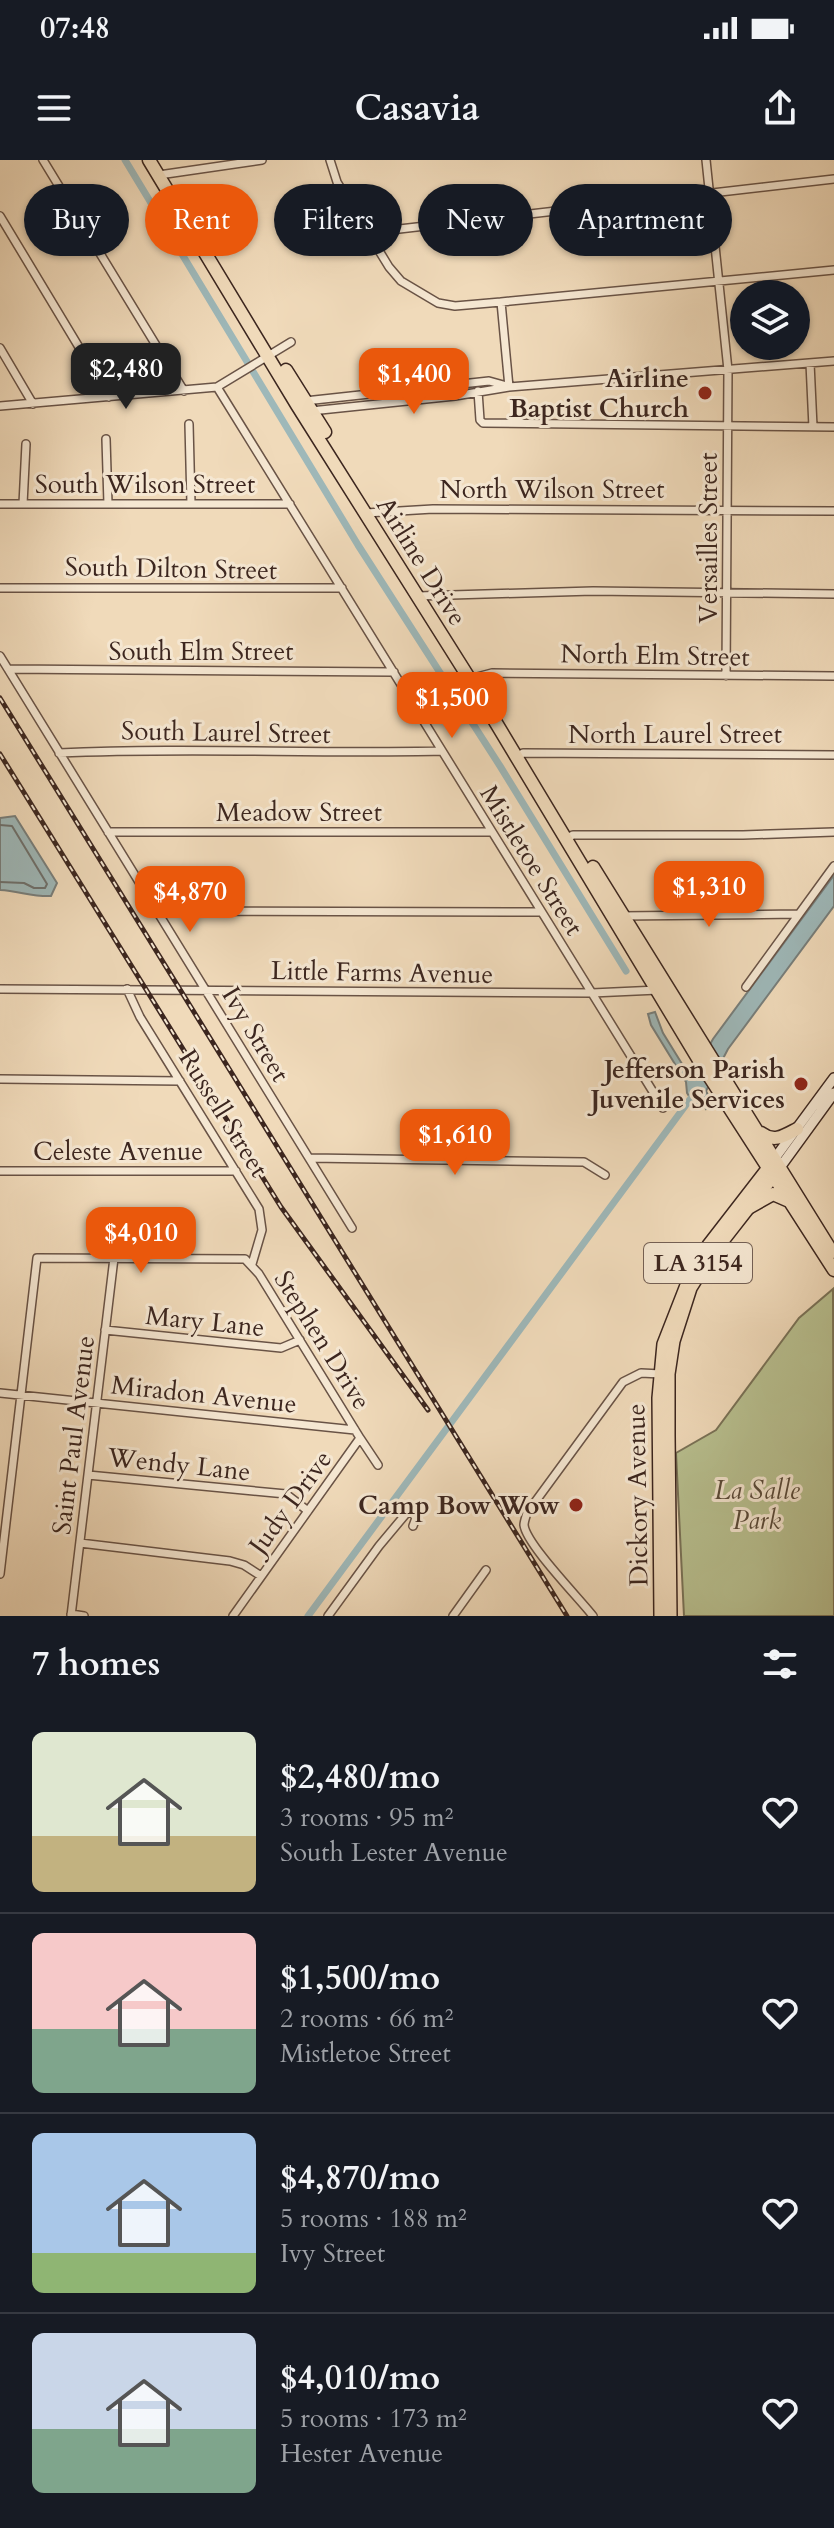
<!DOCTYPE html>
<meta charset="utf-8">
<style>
body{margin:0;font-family:Cardo,serif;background:#242831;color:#f1f3f6;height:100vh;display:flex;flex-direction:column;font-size:30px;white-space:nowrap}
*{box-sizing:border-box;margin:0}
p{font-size:26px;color:#9ea1a6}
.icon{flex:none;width:44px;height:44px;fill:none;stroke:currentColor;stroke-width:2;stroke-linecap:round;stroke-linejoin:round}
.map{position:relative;height:1456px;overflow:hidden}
.side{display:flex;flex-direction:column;background:#171b24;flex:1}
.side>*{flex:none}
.hud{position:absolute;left:24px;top:24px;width:786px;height:72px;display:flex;gap:16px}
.fabs{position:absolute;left:730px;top:120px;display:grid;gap:16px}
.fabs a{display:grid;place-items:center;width:80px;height:80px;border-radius:50%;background:#171b24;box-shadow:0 2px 6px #0004;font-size:40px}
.price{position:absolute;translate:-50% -68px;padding:0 18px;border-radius:16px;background:#ea580c;color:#fff;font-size:26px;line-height:52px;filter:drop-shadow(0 2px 4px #0008)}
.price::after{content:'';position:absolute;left:50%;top:48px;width:24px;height:18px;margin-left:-12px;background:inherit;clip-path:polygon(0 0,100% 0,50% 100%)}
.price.on{background:#222;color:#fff}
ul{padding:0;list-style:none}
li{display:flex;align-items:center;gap:24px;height:200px;padding:0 32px}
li+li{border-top:2px solid #363941}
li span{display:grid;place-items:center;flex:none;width:224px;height:160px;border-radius:12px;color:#555}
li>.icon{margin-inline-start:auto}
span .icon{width:96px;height:96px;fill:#fffc;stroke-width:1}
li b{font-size:34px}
h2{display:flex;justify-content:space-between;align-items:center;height:96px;padding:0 32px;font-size:34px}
.tag{padding:0 28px;border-radius:36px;background:#171b24;box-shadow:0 2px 6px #0004;font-size:28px;line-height:72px}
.tag.on{background:#ea580c;color:#fff}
.status{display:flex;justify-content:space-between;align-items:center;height:56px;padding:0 40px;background:#171b24;direction:ltr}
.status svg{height:22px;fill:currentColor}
header{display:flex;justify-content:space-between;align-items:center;height:104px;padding:0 32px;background:#171b24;font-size:36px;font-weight:700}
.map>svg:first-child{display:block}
.green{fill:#b8c090;stroke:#7a7358;stroke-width:2}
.water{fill:#9eb8b9;stroke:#777e7b;stroke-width:2}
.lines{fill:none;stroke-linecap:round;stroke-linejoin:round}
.shore{stroke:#6d6f6c;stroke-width:2}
.canal{stroke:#9eb8b9;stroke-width:7}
.street-casing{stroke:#695346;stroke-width:10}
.secondary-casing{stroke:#3c261f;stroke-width:12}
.primary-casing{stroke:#3c261f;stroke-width:14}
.highway-casing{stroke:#3c261f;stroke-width:15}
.street{stroke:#f5e7d2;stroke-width:7}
.secondary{stroke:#f5e7d2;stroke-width:9}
.primary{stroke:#f0daba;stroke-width:11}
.highway{stroke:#f0daba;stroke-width:12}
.rail-casing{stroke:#3c261f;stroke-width:5}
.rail{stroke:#f5e7d2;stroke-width:2;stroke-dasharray:6;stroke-linecap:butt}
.poi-dot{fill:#8f2418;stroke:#f5e7d2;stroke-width:3}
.labels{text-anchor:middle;stroke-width:6;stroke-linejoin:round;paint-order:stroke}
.shield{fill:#f5e7d2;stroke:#746055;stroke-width:2}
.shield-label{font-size:24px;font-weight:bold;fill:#3c261f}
.poi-label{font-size:26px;font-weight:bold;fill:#3c261f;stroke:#f5e7d2;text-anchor:end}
.street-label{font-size:26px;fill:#3c261f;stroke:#f5e7d2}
.park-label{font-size:26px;font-style:italic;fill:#5b4c3b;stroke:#f5e7d2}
</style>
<div class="status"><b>07:48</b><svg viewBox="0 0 49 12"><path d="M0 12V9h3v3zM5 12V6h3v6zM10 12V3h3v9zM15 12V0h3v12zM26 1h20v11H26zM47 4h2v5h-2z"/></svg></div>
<header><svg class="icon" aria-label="menu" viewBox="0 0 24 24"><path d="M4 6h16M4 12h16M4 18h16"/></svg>Casavia<svg class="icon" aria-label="share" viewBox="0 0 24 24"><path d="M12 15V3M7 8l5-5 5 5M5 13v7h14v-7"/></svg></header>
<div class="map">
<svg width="834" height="1456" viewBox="0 0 834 1456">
<rect width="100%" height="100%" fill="#f0daba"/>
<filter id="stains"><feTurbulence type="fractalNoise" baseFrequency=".0025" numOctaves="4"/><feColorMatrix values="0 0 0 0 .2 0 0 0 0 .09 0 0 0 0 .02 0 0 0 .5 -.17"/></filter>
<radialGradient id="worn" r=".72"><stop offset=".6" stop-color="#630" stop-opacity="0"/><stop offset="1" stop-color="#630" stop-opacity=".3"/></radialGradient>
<path class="green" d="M833,1129L834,1456H684L676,1293L716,1270L799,1158Z"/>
<path class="water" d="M15,656L57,723L51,736C33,737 19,731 0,730V658Z
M834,715V746L728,889L706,931L713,945L706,949L703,943L695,946L687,933L686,922L651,865L648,854L655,852L663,873L687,912L689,914L695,911L713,879Z"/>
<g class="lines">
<path class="shore" d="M0,665L12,666L47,724L45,728H34L24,723L0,722"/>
<path class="canal" d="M125,0L358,385L500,606L626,811
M308,1456L694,934"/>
<defs>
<path id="street" d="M43,0L184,231
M330,0L337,22L389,107L401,121L438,143L455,146L501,142L834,110
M706,0L728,210L726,516
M159,15L262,0
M0,56L109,237
M372,77L382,71L834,19
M501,142L509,227
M0,188L33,244
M810,203L813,267
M217,227L663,948
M478,231L480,260L483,263L834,267
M305,241L489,221L507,226
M0,246L217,227L291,182
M311,251L455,236L509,227L834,201
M189,264L191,344
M106,279L108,344
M0,344H290
M23,344L26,284
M366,353L433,349L834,351
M0,428H342
M418,436L593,431L834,434
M0,496L352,1068
M8,509L394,512
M477,517L492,513L834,516
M59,593C186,587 314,594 441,591
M517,597L523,593L834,595
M108,672H491
M567,678L573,675H743L834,672
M157,751L541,752
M622,756L799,754
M746,827L834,706
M0,829L592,833L658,830
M127,829L140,857L259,1049L262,1070L252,1104
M0,919L180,921
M310,998L584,1002L605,1015
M0,1011H236
M105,1170L281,1188L300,1180
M0,1233L355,1270
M88,1315L286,1334L308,1351
M80,1383L230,1401L244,1405L261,1416
M0,1414L37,1098L245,1099L259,1114L360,1278
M71,1454L84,1456
M71,1456L114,1098
M233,1456L360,1278L378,1305
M328,1456L379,1386L410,1349L416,1358L413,1366
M453,1456L486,1410
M593,1456C579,1438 526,1384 524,1365C524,1362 526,1356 527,1353L623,1222L641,1213L661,1214"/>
<path id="secondary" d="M775,998L834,918
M781,1006L834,933"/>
<path id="primary" d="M660,1456L658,1238L663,1184L690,1115L708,1085L773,1001
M671,1456L669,1276V1214L674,1181L691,1128L709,1099L777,1012"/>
<path id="highway" d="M149,0L297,245L469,518L700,902L834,1110
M286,210L325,272
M593,707L832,1092
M761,973C774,983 784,976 797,969
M750,1047L773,1034L789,1041"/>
</defs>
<use href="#street" class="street-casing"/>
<use href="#secondary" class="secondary-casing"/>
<use href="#primary" class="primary-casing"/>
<use href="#highway" class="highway-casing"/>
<use href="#street" class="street"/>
<use href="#secondary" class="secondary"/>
<use href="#primary" class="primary"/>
<use href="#highway" class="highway"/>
<defs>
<path id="rail" d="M0,538L567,1456
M0,594L281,1047L428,1250"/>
</defs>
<use href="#rail" class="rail-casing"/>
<use href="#rail" class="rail"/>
</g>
<g class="poi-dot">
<circle cx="705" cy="233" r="8"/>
<circle cx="801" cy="924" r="8"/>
<circle cx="576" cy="1345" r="8"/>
</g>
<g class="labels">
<rect class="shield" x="644" y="1083" width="108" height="40" rx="6"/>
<g class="shield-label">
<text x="698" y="1111">LA 3154</text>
</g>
<g class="poi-label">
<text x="689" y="227">Airline<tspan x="689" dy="30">Baptist Church</tspan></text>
<text x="785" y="918">Jefferson Parish<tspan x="785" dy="30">Juvenile Services</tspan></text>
<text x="560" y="1354">Camp Bow Wow</text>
</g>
<g class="street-label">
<text x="145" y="333">South Wilson Street</text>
<text x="552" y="338">North Wilson Street</text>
<text transform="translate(708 378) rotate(-90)" y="9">Versailles Street</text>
<text transform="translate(422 401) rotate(58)" y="9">Airline Drive</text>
<text transform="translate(171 408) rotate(1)" y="9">South Dilton Street</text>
<text x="201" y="500">South Elm Street</text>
<text transform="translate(655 495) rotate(1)" y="9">North Elm Street</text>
<text transform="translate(226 572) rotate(1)" y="9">South Laurel Street</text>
<text x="675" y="583">North Laurel Street</text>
<text x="299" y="661">Meadow Street</text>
<text transform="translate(532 700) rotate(58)" y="9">Mistletoe Street</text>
<text transform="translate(382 812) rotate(1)" y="9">Little Farms Avenue</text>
<text transform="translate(256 874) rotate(59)" y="9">Ivy Street</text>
<text transform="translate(224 953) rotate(58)" y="9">Russell Street</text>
<text x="118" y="1000">Celeste Avenue</text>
<text transform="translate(205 1161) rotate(6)" y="9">Mary Lane</text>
<text transform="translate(323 1180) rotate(58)" y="9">Stephen Drive</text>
<text transform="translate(204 1234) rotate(6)" y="9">Miradon Avenue</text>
<text transform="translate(73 1275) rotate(-83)" y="9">Saint Paul Avenue</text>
<text transform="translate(179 1304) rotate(6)" y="9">Wendy Lane</text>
<text transform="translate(637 1335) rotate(-91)" y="9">Dickory Avenue</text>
<text transform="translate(290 1342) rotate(-54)" y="9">Judy Drive</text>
</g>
<g class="park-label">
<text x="757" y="1339">La Salle<tspan x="757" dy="30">Park</tspan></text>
</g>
</g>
<rect width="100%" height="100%" filter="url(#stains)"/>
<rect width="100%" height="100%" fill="url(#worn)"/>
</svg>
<div class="fabs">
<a><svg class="icon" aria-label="layers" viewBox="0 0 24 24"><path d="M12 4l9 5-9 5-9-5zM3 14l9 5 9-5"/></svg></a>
</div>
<b class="price on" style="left:126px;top:251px">$2,480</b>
<b class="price" style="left:414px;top:256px">$1,400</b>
<b class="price" style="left:452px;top:580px">$1,500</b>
<b class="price" style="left:709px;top:769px">$1,310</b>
<b class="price" style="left:190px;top:774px">$4,870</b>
<b class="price" style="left:455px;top:1017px">$1,610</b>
<b class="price" style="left:141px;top:1115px">$4,010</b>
<div class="hud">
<a class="tag">Buy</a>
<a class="tag on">Rent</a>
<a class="tag">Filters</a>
<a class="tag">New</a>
<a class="tag">Apartment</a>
</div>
</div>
<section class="side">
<h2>7 homes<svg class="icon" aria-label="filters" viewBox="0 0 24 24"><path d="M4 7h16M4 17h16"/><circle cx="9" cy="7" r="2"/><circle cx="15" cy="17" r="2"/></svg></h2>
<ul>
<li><span style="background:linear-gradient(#dfe7d0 65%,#c2b280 0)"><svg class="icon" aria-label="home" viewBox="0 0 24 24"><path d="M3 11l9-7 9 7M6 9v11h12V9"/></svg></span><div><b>$2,480/mo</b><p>3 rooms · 95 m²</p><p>South Lester Avenue</p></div><svg class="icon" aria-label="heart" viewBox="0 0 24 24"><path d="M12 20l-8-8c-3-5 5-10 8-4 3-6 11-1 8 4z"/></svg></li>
<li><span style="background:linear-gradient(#f6c9c9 60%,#7fa58c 0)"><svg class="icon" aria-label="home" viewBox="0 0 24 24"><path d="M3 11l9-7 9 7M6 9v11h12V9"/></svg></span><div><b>$1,500/mo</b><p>2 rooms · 66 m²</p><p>Mistletoe Street</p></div><svg class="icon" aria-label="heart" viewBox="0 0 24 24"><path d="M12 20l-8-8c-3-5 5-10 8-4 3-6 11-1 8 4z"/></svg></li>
<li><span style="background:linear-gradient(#a9c7e8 75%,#8fb573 0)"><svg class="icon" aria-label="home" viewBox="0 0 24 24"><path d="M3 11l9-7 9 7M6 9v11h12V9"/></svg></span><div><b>$4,870/mo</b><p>5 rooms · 188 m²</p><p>Ivy Street</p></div><svg class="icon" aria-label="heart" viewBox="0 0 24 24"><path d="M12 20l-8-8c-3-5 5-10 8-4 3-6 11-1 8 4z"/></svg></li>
<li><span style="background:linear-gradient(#c9d6e8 60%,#7fa58c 0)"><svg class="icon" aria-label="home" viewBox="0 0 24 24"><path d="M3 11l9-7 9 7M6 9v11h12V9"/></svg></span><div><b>$4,010/mo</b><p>5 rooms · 173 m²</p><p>Hester Avenue</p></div><svg class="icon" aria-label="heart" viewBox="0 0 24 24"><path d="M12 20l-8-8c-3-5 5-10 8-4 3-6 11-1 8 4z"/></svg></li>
</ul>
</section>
